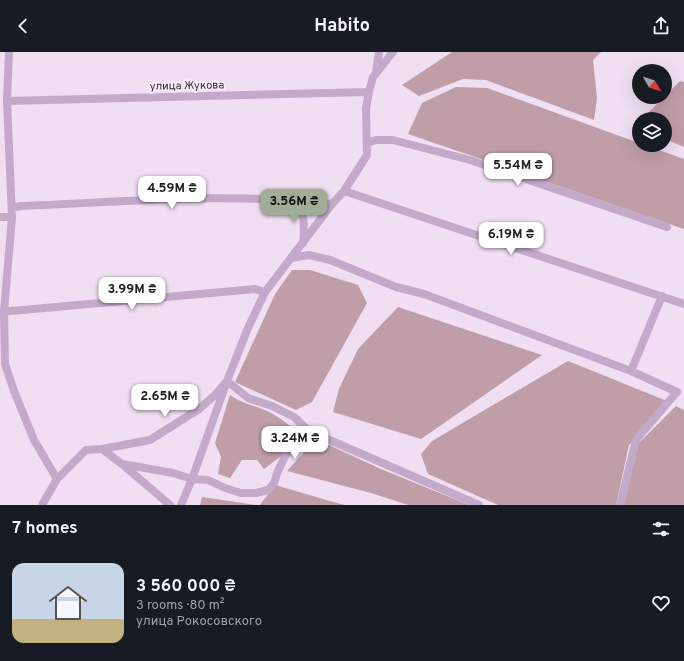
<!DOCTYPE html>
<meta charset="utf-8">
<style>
body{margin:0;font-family:Overpass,sans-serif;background:#20242c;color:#f1f3f6;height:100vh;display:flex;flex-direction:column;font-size:15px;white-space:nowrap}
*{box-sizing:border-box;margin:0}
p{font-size:13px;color:#9ea1a6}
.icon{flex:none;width:22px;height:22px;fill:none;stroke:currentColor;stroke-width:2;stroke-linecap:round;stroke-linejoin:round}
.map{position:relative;height:453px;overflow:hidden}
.side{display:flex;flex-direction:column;background:#171b24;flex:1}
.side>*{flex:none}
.needle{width:26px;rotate:129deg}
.buttons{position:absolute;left:632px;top:12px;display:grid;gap:8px}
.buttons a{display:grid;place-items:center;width:40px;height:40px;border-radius:50%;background:#171b24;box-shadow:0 4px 16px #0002;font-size:20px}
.price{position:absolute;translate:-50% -34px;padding:0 9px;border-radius:8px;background:#fff;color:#222;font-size:13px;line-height:26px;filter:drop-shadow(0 1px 2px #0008)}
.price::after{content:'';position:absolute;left:50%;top:24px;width:12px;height:9px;margin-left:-6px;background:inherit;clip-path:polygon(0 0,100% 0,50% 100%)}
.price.current{background:#a1ad96;color:#111}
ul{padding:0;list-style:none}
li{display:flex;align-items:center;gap:12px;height:100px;padding:0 12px}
li span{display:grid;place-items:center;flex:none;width:112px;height:80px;border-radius:12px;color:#555}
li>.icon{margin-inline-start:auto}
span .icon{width:48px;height:48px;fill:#fffc;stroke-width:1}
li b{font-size:17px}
h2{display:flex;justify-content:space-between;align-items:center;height:48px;padding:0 12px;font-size:17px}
header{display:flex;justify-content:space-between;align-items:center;height:52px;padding:0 12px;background:#171b24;font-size:18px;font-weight:700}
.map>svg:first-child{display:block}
.green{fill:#c09ea8}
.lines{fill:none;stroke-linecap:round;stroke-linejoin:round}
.minor{stroke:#c4aaca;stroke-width:8}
.labels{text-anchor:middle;stroke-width:4;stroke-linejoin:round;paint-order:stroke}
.street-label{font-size:11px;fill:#332937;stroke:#f8eaf9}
</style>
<header><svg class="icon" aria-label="back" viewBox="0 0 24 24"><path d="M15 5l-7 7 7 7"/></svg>Habito<svg class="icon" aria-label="share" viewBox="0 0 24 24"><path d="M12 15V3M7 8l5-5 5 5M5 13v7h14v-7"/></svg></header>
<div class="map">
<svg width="684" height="453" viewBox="0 0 684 453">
<rect width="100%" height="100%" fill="#f0def2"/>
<path class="green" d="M452,0H601L593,8L597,46L594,68L486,28L463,27L419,44L402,33Z
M680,29L684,30V95L665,87V67H642Z
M456,35L487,36L639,91V93H645L684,107V177L408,82L422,51Z
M292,218H310L358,233L367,251L312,350L296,358L235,330L275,242Z
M398,255L542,303L421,387L333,360L339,337L358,297Z
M568,309L672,351L629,393L616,453H498L428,422L421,402L432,389Z
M230,343C241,351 253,353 265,358C278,364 291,373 300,384V390L264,417L257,408H242L230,426L218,422L221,405L215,391Z
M676,354L684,358V453H623L635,395Z
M316,387L381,417L469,453H408L371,441L287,419Z
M275,433L344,453H260Z
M202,445L256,453H200Z"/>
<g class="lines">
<path class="minor" d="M9,0L7,49L12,165L4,260L5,312L14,339L34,388L57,427
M376,21L379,0
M7,49L369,40
M367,91L376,88H393L470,108L667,175
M344,139L684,252
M299,149C304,163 305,176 303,191
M12,156L21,154C125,150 229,140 332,152
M0,165H12
M292,206L309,203L330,208L396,235L424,242L631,319L677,340L636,388L620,453
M0,260L255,237L265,240
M631,319L662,244
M102,397L150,388L199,357L215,343L227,329L248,346L272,354L294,365L309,379
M122,412L173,421L192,427L208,428L225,436L241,441H256L268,438L274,431L278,419L285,404L309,379L479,453
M42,453L57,427L86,398L102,397L122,412L170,453
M181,453L192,427L227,329L248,276L265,240L332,152L344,139L367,103L366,56L369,40L373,25L393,0"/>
</g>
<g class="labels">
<g class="street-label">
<text transform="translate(187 33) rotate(-1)" y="4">улица Жукова</text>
</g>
</g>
</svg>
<div class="buttons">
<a><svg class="needle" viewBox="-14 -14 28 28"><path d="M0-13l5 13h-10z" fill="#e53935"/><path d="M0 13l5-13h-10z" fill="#9ea1a6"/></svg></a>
<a><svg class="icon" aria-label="layers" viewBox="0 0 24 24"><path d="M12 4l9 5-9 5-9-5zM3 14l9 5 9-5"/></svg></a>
</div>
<b class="price" style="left:518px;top:135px">5.54M ₴</b>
<b class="price" style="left:172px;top:158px">4.59M ₴</b>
<b class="price current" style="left:294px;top:171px">3.56M ₴</b>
<b class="price" style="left:511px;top:204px">6.19M ₴</b>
<b class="price" style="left:132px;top:259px">3.99M ₴</b>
<b class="price" style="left:165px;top:366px">2.65M ₴</b>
<b class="price" style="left:295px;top:408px">3.24M ₴</b>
</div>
<section class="side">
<h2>7 homes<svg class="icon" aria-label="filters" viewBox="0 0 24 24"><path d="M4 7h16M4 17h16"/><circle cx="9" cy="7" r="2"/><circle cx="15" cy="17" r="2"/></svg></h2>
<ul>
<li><span style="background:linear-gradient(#c9d6e8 70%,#c2b280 0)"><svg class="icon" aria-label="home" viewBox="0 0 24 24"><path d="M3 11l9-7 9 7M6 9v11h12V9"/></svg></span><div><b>3 560 000 ₴</b><p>3 rooms · 80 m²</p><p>улица Рокосовского</p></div><svg class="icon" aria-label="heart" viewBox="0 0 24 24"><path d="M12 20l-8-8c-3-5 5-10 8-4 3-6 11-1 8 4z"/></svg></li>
</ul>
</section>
